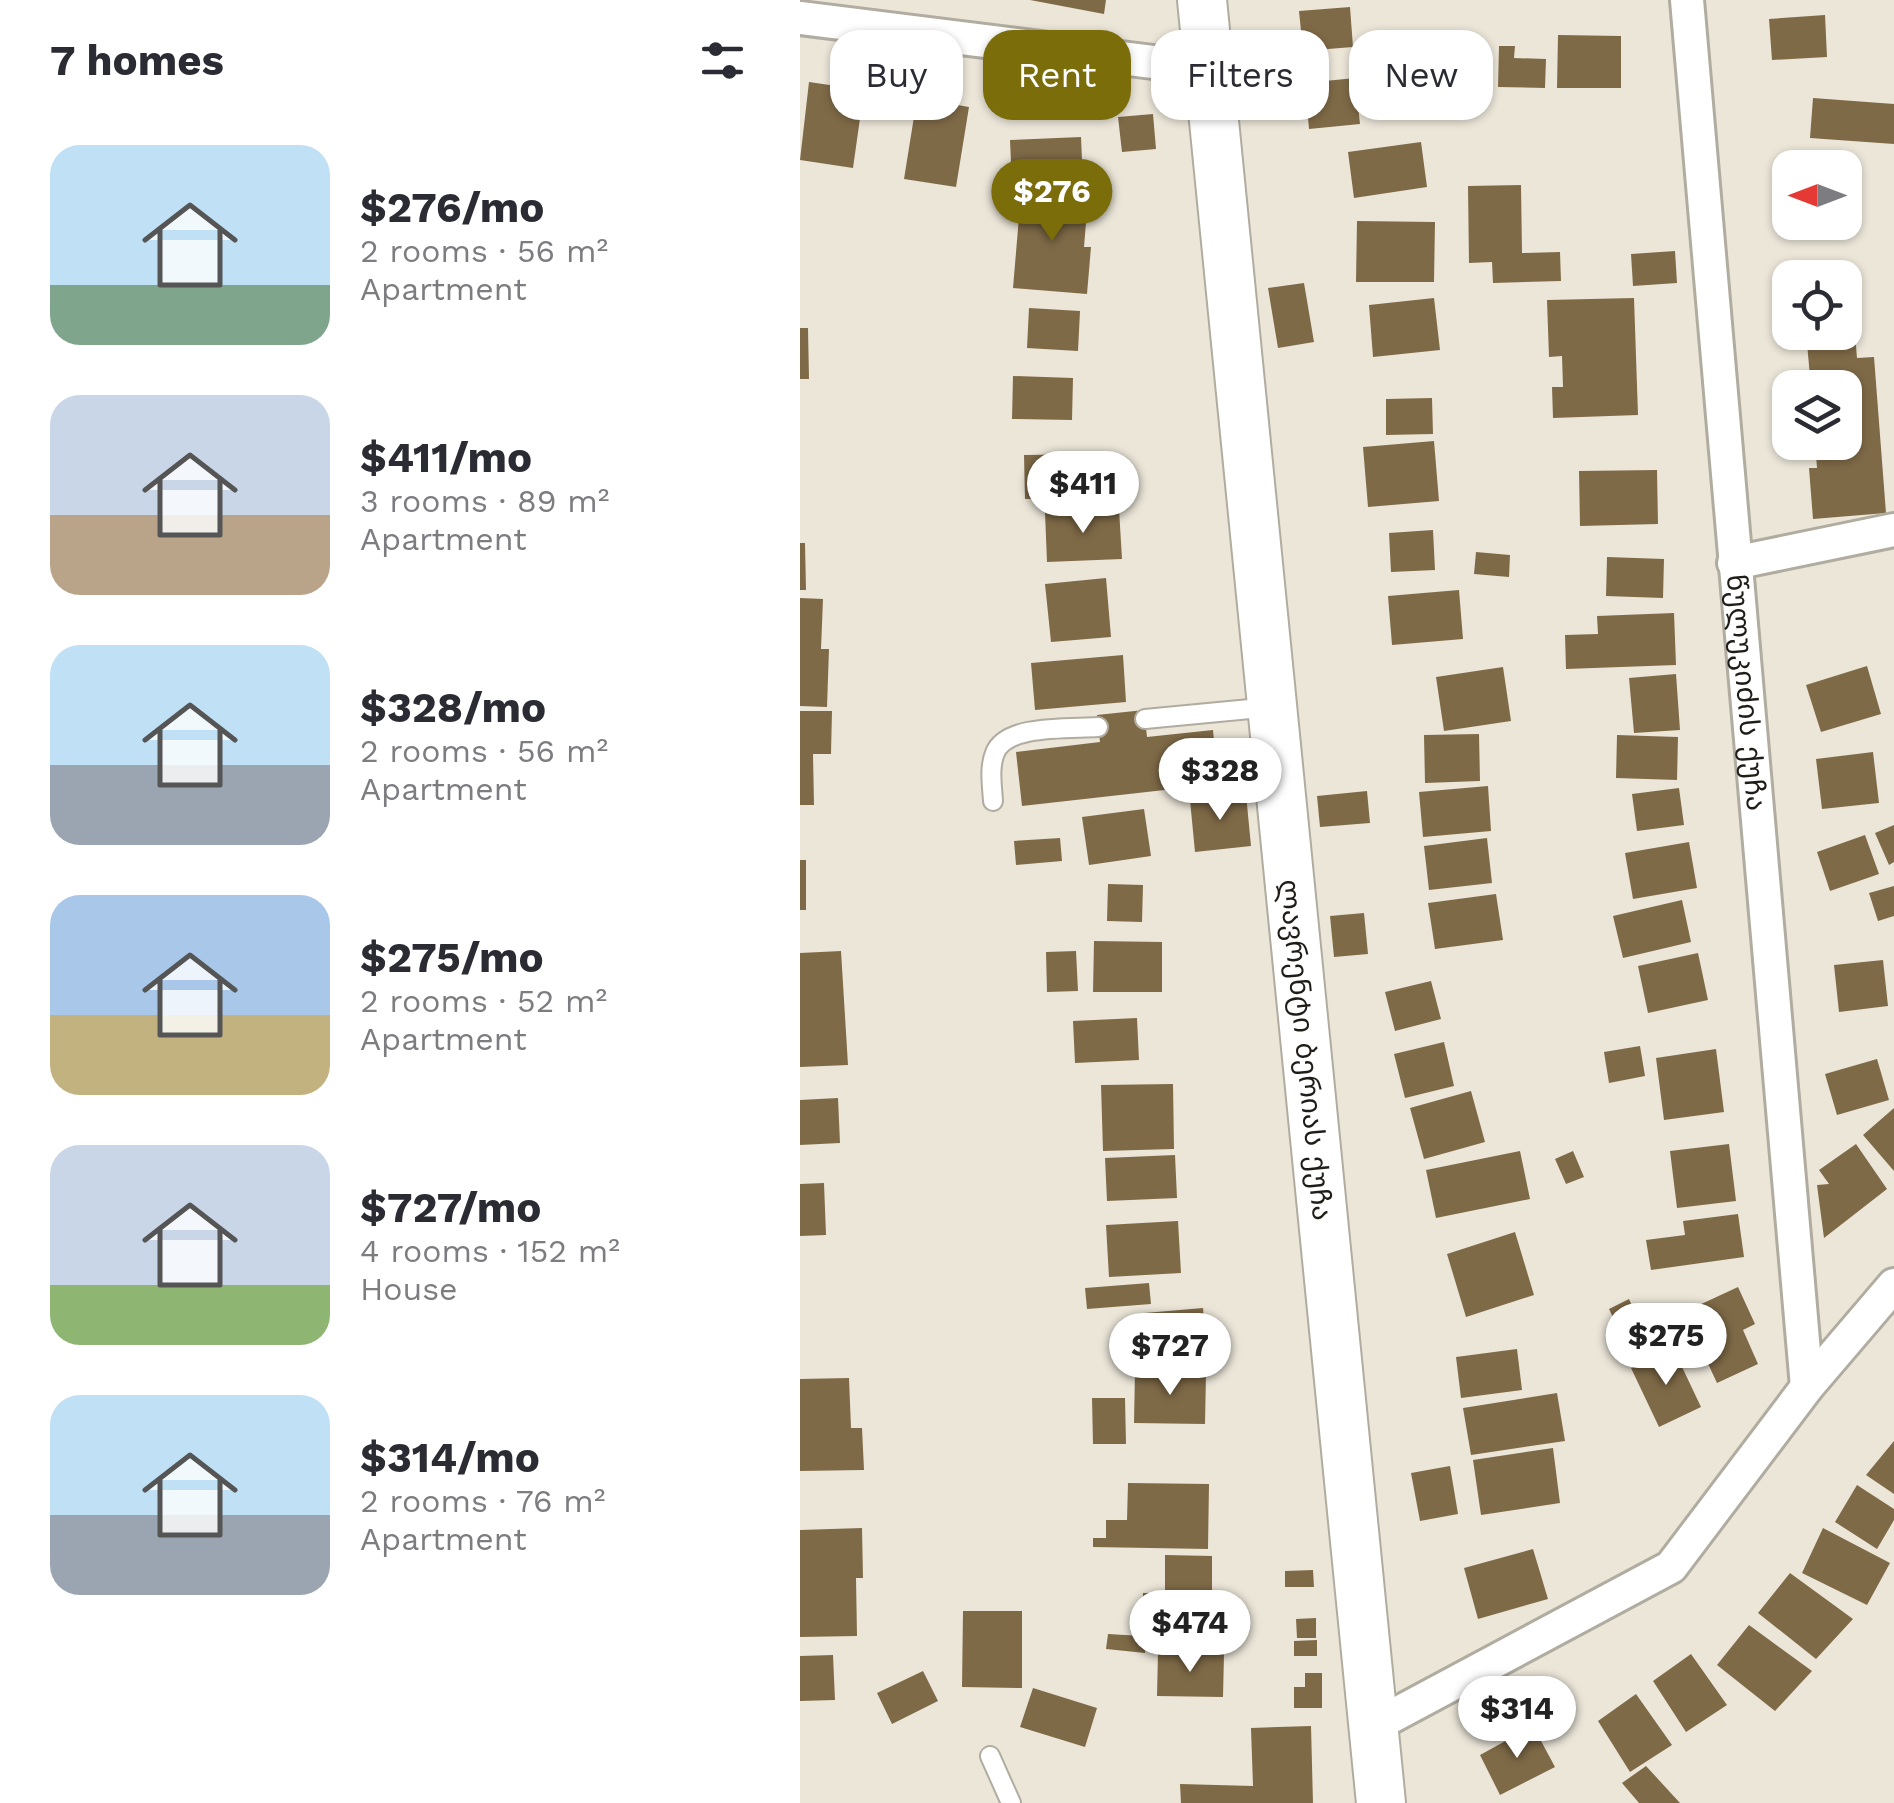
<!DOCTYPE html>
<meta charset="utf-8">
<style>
body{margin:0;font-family:"Work Sans","Noto Sans Georgian",sans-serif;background:#f7f7f7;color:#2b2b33;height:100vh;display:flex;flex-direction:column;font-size:38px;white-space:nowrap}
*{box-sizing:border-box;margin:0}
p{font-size:32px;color:#7c7c81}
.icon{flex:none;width:55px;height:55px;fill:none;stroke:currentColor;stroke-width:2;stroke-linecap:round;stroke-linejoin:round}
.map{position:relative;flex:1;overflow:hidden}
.sheet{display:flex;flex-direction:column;background:#fff;width:800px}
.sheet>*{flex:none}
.top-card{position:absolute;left:30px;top:30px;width:912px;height:90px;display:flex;gap:20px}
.needle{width:65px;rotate:270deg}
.controls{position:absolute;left:972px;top:150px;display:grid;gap:20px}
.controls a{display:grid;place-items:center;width:90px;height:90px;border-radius:20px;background:#fff;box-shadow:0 2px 8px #0004;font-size:50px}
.price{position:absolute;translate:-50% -85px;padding:0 22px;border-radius:35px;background:#fff;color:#222;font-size:32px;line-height:65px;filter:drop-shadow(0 2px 5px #0008)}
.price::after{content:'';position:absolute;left:50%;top:60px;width:30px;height:22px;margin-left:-15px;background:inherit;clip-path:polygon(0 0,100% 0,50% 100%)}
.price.current{background:#7a6d0a;color:#fff}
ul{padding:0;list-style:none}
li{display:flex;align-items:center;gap:30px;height:250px;padding:0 50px}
li span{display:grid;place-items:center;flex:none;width:280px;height:200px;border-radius:30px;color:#555}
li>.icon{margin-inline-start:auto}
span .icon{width:120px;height:120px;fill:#fffc;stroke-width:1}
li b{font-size:42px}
h2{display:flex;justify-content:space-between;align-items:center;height:120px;padding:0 50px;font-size:42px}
.pill{padding:0 35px;border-radius:30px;background:#fff;box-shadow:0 2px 8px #0004;font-size:35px;line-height:90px}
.pill.current{background:#7a6d0a;color:#fff}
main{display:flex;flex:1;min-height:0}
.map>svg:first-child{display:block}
.building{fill:#7f6a47}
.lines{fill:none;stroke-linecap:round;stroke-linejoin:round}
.service-casing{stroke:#b1aca0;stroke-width:22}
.minor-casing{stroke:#b1aca0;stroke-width:38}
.secondary-casing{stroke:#b1aca0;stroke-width:52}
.service{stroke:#fff;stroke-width:18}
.minor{stroke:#fff;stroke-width:32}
.secondary{stroke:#fff;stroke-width:48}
.labels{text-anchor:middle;stroke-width:8;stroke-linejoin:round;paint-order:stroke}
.street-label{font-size:28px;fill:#201d19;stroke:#ece6d9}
</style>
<main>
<section class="sheet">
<h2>7 homes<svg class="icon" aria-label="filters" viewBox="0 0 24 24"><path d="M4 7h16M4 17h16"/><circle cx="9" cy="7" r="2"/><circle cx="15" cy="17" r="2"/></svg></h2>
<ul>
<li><span style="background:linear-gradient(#bfe0f5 70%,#7fa58c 0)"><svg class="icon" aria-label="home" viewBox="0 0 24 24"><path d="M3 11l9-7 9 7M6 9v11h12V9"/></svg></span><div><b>$276/mo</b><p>2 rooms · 56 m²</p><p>Apartment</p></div></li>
<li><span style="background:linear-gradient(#c9d6e8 60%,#b9a48a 0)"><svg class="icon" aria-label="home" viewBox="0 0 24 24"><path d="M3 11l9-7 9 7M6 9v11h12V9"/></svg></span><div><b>$411/mo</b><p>3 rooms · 89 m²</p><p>Apartment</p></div></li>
<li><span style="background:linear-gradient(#bfe0f5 60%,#9aa5b1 0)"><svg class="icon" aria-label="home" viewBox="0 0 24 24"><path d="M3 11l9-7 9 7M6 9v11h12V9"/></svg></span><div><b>$328/mo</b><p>2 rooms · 56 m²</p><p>Apartment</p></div></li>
<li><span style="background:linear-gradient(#a9c7e8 60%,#c2b280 0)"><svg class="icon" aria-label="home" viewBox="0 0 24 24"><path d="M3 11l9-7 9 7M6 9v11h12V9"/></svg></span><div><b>$275/mo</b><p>2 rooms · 52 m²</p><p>Apartment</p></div></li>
<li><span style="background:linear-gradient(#c9d6e8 70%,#8fb573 0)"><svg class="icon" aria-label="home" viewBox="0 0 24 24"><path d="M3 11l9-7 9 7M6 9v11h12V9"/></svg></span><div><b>$727/mo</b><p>4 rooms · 152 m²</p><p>House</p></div></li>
<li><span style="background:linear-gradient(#bfe0f5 60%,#9aa5b1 0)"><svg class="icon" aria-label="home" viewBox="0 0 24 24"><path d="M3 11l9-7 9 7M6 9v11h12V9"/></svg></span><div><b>$314/mo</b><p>2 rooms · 76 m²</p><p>Apartment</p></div></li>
</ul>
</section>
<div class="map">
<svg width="1094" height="1803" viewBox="0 0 1094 1803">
<rect width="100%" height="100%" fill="#ece6d9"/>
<path class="building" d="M230,0H306L304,14Z
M550,7L553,47L503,51L499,11Z
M1025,15L1027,57L972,60L969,19Z
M758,35L821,36V88H757Z
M699,46H715L714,58L746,59L745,88L698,87Z
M555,78L560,124L509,129L505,83Z
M9,82L64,90L53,168L0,160Z
M117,98L169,107L156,187L104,179Z
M1013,98L1094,104V144L1010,138Z
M353,114L356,149L322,152L318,117Z
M281,137L283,182L212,185L210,140Z
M621,142L627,187L554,198L548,152Z
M990,169V215L985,216L981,170Z
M721,185L722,253L760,252L761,281L693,283L692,262L669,263L668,186Z
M221,193L288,198L284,247H291L287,294L213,288Z
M557,221L635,222L634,282H556Z
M875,251L877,283L833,286L831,254Z
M504,283L514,342L478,348L468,288Z
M634,298L640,350L573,357L569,305Z
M834,298L838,415L753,418L752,387H763L762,356L749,357L747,300Z
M229,308L280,311L278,351L227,348Z
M1045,309H1053L1057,358L1074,357L1086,513L1013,519L1009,468H1017L1015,442H1045V388H1011L1006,332H1045Z
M0,328H8L9,379H0Z
M213,376L273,378L272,420L212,419Z
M632,398L633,434L586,435V399Z
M634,441L639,501L568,507L563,447Z
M292,454L293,498L225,499L224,455Z
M857,470L858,524L780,526L779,471Z
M319,509L322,559L247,562L245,513Z
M633,530L635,570L591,572L589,533Z
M0,543H5L6,590H0Z
M676,552L710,555L709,577L674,574Z
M807,557L864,559L863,598L806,596Z
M306,578L311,637L251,642L245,584Z
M659,590L663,639L592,645L588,596Z
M0,598L23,599L21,649H29L27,707L0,706Z
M874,613L876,665L766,669L765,635L798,634L797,616Z
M323,655L326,702L235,710L231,663Z
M1067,666L1081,714L1021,732L1006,685Z
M703,667L711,721L644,731L636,677Z
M876,674L880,730L834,733L829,678Z
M344,710L347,737L413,730L418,784L222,806L216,752L300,742L297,715Z
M0,711H32L31,754H13L14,805H0Z
M679,734L680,781L625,783L624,735Z
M817,735L878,737L877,780L816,778Z
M1073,752L1079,803L1022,809L1016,759Z
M688,786L691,831L623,837L619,792Z
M879,788L884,825L837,831L832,794Z
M567,791L570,823L520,827L517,796Z
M446,794L451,846L395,852L390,800Z
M344,809L351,856L289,865L282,817Z
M1094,825V862L1089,865L1075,833Z
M1065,835L1079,874L1030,891L1017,852Z
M260,838L262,861L216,865L214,841Z
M687,838L692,883L629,890L624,846Z
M889,842L897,888L833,899L825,853Z
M0,860H6V910H0Z
M308,884L343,885L342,922L307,921Z
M1094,886V916L1078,921L1069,893Z
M696,894L703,940L635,949L628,903Z
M882,900L891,942L823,958L813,916Z
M564,913L568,954L534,957L530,916Z
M294,941L362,942V992H293Z
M41,951L48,1065L0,1067V953Z
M276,951L278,991L247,992L246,952Z
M898,953L908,1000L848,1013L838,966Z
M1083,960L1088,1006L1039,1012L1034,965Z
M631,981L641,1019L595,1031L585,992Z
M337,1018L339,1060L275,1063L273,1021Z
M644,1042L654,1086L605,1098L594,1054Z
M840,1046L845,1076L809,1083L804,1052Z
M916,1049L924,1112L864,1120L856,1058Z
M1077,1059L1089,1100L1037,1115L1025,1074Z
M373,1084L374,1149L303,1151L301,1085Z
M671,1091L685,1142L624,1159L610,1108Z
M38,1098L40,1143L0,1145V1100Z
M1094,1108V1171L1063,1135Z
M929,1144L936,1201L877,1208L870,1151Z
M1056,1144L1087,1189L1024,1238L1017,1185L1029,1184L1019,1170Z
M720,1151L730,1199L636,1218L626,1170Z
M773,1151L784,1177L766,1184L755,1159Z
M375,1155L377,1198L307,1201L305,1158Z
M24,1183L26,1235L0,1236V1184Z
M938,1214L944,1257L851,1270L846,1240L885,1235L883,1221Z
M378,1221L381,1273L309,1277L306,1225Z
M715,1232L734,1295L666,1317L647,1254Z
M349,1283L351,1304L287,1309L285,1288Z
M938,1287L955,1324L943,1330L958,1364L917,1383L884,1312Z
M829,1299L848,1340L828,1350L809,1309Z
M403,1308L407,1360L337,1366L333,1314Z
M873,1348L901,1407L859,1427L831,1368Z
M717,1349L722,1390L661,1398L656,1357Z
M335,1371L406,1373L405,1424L334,1423Z
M49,1378L51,1428H62L64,1470L0,1471V1379Z
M757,1393L765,1441L671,1455L663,1408Z
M292,1398H325L326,1444H293Z
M1094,1441V1494L1066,1475Z
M753,1448L760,1503L681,1515L673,1460Z
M650,1466L658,1514L620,1521L611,1473Z
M328,1483L409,1484L408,1549L293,1547V1538H306V1520H327Z
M1057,1485L1094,1509V1520L1077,1549L1035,1522Z
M62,1528L63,1578H56L57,1636L0,1637V1530Z
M1023,1528L1090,1563L1067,1605L1002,1573Z
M733,1549L748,1599L678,1619L664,1568Z
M365,1555L412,1556V1594H422V1637H347L345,1653L306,1649L308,1634L342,1636L343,1593H365Z
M513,1570L514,1587H485V1571Z
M990,1573L1053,1619L1016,1659L958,1613Z
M163,1611H222V1688L162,1687Z
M516,1618V1638H497L496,1619Z
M949,1625L1012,1671L975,1711L917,1665Z
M517,1640V1656H494V1641Z
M358,1653L424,1654L423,1697L357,1696Z
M891,1654L927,1705L886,1732L853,1681Z
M33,1655L35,1700L0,1701V1656Z
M123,1671L138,1701L92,1724L77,1693Z
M505,1673H522V1708H494V1687H505Z
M233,1688L297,1708L285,1747L220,1727Z
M836,1694L872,1745L830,1772L798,1721Z
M511,1726L513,1803H381L380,1784L453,1786L451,1728Z
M733,1726L755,1767L700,1795L680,1755Z
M846,1766L880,1803H839L822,1783Z"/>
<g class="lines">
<defs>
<path id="service" d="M345,719L471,707
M193,801C192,785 189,767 195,753C206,724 270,729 298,727
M190,1756L211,1803"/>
<g id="minor">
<path id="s1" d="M887,0L1007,1387"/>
<path d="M0,18L409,69"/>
<path d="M934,563L1094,530"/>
<path d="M572,1727L871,1567L1007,1387L1094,1285"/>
</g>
<g id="secondary">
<path id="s2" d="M402,0L581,1803"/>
</g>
</defs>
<use href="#service" class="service-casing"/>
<use href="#minor" class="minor-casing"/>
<use href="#secondary" class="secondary-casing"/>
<use href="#service" class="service"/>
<use href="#minor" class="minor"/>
<use href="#secondary" class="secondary"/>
</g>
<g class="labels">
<g class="street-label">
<text dy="10" stroke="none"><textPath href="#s1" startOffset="695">წულუკიძის ქუჩა</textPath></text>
<text dy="10" stroke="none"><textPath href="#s2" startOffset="1055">ლავრენტი ბერიას ქუჩა</textPath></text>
</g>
</g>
</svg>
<div class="controls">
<a><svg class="needle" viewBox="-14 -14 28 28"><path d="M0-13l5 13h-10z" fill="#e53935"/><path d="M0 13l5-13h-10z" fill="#7c7c81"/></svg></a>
<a><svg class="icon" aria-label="locate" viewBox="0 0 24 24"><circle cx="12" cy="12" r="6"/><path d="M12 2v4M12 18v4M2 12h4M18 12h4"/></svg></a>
<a><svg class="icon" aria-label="layers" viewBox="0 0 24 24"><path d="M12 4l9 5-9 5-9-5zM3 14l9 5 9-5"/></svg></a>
</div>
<b class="price current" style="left:252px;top:244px">$276</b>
<b class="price" style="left:283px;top:536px">$411</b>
<b class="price" style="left:420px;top:823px">$328</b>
<b class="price" style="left:866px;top:1388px">$275</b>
<b class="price" style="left:370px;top:1398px">$727</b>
<b class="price" style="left:390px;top:1675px">$474</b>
<b class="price" style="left:717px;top:1761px">$314</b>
<div class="top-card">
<a class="pill">Buy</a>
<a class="pill current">Rent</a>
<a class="pill">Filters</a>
<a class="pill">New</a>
</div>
</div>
</main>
